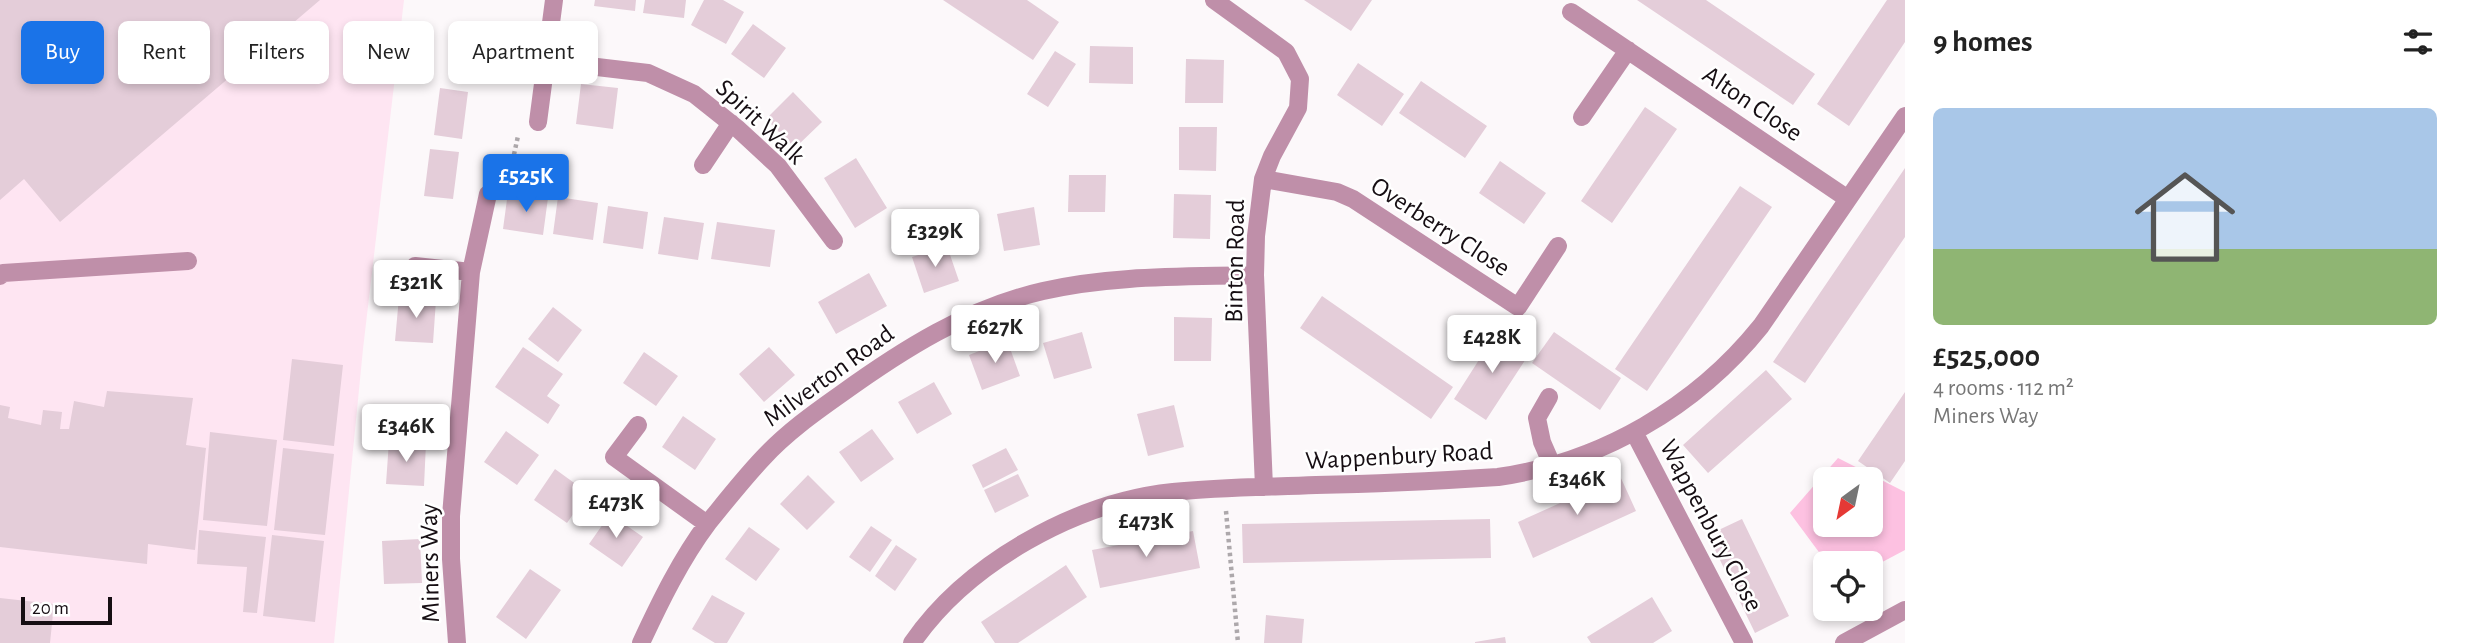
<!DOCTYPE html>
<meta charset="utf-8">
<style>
body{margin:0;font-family:"Alegreya Sans",sans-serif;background:#f2f2f2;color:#222;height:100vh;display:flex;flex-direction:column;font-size:26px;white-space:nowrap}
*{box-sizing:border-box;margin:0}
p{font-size:23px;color:#767676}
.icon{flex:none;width:38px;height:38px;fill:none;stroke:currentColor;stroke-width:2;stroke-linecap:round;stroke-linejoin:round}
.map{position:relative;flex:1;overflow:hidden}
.panel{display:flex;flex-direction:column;background:#fff;width:560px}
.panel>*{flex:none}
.banner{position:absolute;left:21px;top:21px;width:665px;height:63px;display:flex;gap:14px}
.needle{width:46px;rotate:213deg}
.fabs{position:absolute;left:1813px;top:467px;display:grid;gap:14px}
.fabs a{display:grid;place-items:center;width:70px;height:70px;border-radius:10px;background:#fff;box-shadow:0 4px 10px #0003;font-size:35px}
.scale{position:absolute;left:21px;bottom:18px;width:91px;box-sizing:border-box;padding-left:7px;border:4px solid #160e13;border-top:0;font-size:19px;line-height:24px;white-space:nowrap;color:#160e13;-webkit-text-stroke:5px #fff;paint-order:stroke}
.price{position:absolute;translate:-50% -60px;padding:0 16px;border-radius:7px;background:#fff;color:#222;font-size:23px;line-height:46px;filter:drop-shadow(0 2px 4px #0008)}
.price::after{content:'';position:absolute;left:50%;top:42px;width:21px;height:16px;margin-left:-10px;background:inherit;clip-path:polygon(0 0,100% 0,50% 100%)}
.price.on{background:#1a73e8;color:#fff}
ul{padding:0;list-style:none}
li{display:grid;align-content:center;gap:14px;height:371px;padding:0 28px}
li span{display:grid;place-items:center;height:217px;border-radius:10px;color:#555}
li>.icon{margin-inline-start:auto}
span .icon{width:126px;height:126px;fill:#fffc;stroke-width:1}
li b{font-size:30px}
h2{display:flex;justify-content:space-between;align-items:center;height:84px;padding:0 28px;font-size:30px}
.chip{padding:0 24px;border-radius:10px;background:#fff;box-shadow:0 4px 10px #0003;font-size:24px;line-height:63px}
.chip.on{background:#1a73e8;color:#fff}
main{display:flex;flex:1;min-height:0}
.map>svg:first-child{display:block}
.built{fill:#fee5f2}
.green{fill:#fdc1e1;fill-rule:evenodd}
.building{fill:#e4cdd9}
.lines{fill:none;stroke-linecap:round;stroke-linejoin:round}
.path{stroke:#ada8ab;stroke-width:4.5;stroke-dasharray:3.5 3.5;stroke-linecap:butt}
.minor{stroke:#bf8fa9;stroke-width:18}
.labels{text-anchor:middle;stroke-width:5;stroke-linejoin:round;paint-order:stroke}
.street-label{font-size:26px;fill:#160e13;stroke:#fff}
</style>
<main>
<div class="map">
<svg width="1905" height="643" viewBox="0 0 1905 643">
<rect width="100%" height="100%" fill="#fcf8fa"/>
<path class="built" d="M0,0H404L363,349L334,643H0Z"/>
<path class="green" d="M1838,458L1905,492V550L1871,568V564L1827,563L1790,513ZM1825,480H1871V525H1825Z"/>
<path class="building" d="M0,0H320L60,222L24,179L0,200Z
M595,0H636L635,11L594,6Z
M645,0H686L684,18L643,13Z
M704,0H723L744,12L726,44L691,25Z
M943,0H1027L1059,22L1033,60Z
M1304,0H1372L1351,31Z
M1637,0H1706L1815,74L1793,105Z
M1887,0H1905V42L1849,126L1817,104Z
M753,24L786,48L764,78L731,54Z
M471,30L508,34L503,75L466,70Z
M1090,46L1133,47V84L1089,83Z
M1055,51L1076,64L1048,107L1027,94Z
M1186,59L1224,60L1223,103H1185Z
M1358,63L1404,94L1382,126L1337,95Z
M1421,81L1487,126L1465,158L1399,113Z
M581,84L618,88L613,129L576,124Z
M440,88L468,92L462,139L434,135Z
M793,92L822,122L795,148L766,119Z
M1645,107L1677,129L1612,223L1581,201Z
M1179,127H1217L1216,171L1179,170Z
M430,149L459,152L453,199L424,196Z
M856,158L887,208L855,228L824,178Z
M1500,161L1546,193L1524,224L1479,193Z
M1905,168V237L1805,383L1773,362Z
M1069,175H1106L1105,212H1068Z
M1740,186L1772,207L1647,391L1615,369Z
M508,192L548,198L543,235L503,229Z
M1174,194L1211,195L1210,239L1173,238Z
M558,197L598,203L593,240L553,234Z
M608,206L648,212L643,249L603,243Z
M1034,207L1040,245L1004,251L997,214Z
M664,217L704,223L698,260L658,254Z
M717,222L775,230L770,267L711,259Z
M947,246L959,281L924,293L912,257Z
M869,273L887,306L836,334L818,302Z
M1322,296L1453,387L1431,419L1300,328Z
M399,297L436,300L433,343L395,341Z
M553,307L582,330L558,362L528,339Z
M1174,317L1212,318L1211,361H1174Z
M1498,330L1531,351L1486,420L1454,399Z
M1082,332L1092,368L1054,379L1043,343Z
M1554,332L1621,378L1600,410L1532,363Z
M1007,340L1020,376L982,390L969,355Z
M523,347L563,374L547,396L560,405L548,424L495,387Z
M769,347L795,375L764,402L739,374Z
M644,352L678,376L656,406L623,383Z
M292,359L343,365L334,446L283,440Z
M1766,370L1792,399L1708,473L1683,445Z
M934,382L952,414L917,434L898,402Z
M107,391L193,398L186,445L206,448L195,550L148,544L147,564L0,547V405L10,407L8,418L41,425L43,410L62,412L60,429H69L74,401L104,407Z
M1905,392V461L1890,483L1858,461Z
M1174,405L1184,447L1148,456L1137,414Z
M683,416L716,439L695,470L662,447Z
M872,429L894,459L861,482L839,452Z
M506,431L539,455L517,485L484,462Z
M210,432L277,440L267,526L203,520Z
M389,441L426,443L424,486L386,484Z
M283,448L334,454L325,535L274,530Z
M1006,448L1018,470L983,488L972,465Z
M555,469L588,493L567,523L534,500Z
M1018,474L1029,496L995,513L984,490Z
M808,475L835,502L807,530L780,504Z
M1620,476L1636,511L1533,558L1518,522Z
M610,514L643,537L622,567L589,544Z
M1490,519L1491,558L1243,563L1242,524Z
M1742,519L1789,616L1755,633L1708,535Z
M871,526L892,540L870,572L849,557Z
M749,527L780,549L756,581L725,559Z
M199,530L266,537L257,613L243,612L247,567L197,564Z
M1193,531L1200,568L1100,588L1092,550Z
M272,535L324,541L315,622L263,616Z
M420,539L422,583L384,584L382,541Z
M896,545L917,559L895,591L875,576Z
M1066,565L1087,597L1018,643H995L981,622Z
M530,569L561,590L526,639L496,617Z
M712,595L745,613L727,643H715L692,629Z
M1652,597L1672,631L1653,643H1591L1587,637Z
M0,598L54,604L50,643H0Z
M1266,615L1304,619L1302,643H1264Z
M1505,637L1506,643H1475V642Z"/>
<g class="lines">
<path class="path" d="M508,182L518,136
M1226,511L1238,643"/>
<path class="minor" d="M1214,0L1286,52L1300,79L1298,108L1272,156L1263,179L1256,236L1255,275L1264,487
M1571,12L1848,199
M546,61L648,73L694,94L738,129L778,166L834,241
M1582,117L1628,50
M538,122L554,0
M703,165L731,123
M1263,179L1337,192L1353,199L1518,307L1558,246
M415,266L471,272
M0,276L3,273L188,261
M1549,397L1537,418L1542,442L1552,465
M638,425L614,457L707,524
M1634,432L1744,643
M457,643L451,559V516L471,272L488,194
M641,643C660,602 681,559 708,523C726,501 744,478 763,458C786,433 814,413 841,394C902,350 968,308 1043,291C1112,275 1185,277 1255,275
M912,643C967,563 1076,502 1173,492C1220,487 1269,487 1316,485C1377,484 1437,481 1498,477C1601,462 1696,407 1761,326L1905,116
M1844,643L1905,610"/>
</g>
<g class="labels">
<g class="street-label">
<text transform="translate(1753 103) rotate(34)" y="9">Alton Close</text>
<text transform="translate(761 121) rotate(43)" y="9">Spirit Walk</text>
<text transform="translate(1441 226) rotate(33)" y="9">Overberry Close</text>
<text transform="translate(1234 261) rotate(-89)" y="9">Binton Road</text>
<text transform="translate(828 375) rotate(-36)" y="9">Milverton Road</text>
<text transform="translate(1399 455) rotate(-3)" y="9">Wappenbury Road</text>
<text transform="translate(1712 525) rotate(62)" y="9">Wappenbury Close</text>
<text transform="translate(429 563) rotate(-91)" y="9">Miners Way</text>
</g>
</g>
</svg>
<div class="fabs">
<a><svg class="needle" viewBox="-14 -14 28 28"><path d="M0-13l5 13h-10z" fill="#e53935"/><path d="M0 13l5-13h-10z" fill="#767676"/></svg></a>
<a><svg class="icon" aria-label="locate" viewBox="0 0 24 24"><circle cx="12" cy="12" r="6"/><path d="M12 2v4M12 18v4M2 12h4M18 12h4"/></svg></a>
</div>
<div class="scale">20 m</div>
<b class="price on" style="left:526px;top:214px">£525K</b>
<b class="price" style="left:935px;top:269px">£329K</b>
<b class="price" style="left:416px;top:320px">£321K</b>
<b class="price" style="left:995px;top:365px">£627K</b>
<b class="price" style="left:1492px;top:375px">£428K</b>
<b class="price" style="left:406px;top:464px">£346K</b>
<b class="price" style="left:1577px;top:517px">£346K</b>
<b class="price" style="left:616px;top:540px">£473K</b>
<b class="price" style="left:1146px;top:559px">£473K</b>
<div class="banner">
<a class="chip on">Buy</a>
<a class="chip">Rent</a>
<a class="chip">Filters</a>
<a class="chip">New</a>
<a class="chip">Apartment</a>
</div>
</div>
<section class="panel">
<h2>9 homes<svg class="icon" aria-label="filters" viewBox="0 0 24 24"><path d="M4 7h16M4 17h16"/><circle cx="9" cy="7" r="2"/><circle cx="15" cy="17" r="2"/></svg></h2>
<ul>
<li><span style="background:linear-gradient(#a9c7e8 65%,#8fb573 0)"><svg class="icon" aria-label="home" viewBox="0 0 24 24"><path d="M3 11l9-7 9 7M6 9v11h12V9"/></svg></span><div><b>£525,000</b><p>4 rooms · 112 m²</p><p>Miners Way</p></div></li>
</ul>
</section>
</main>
